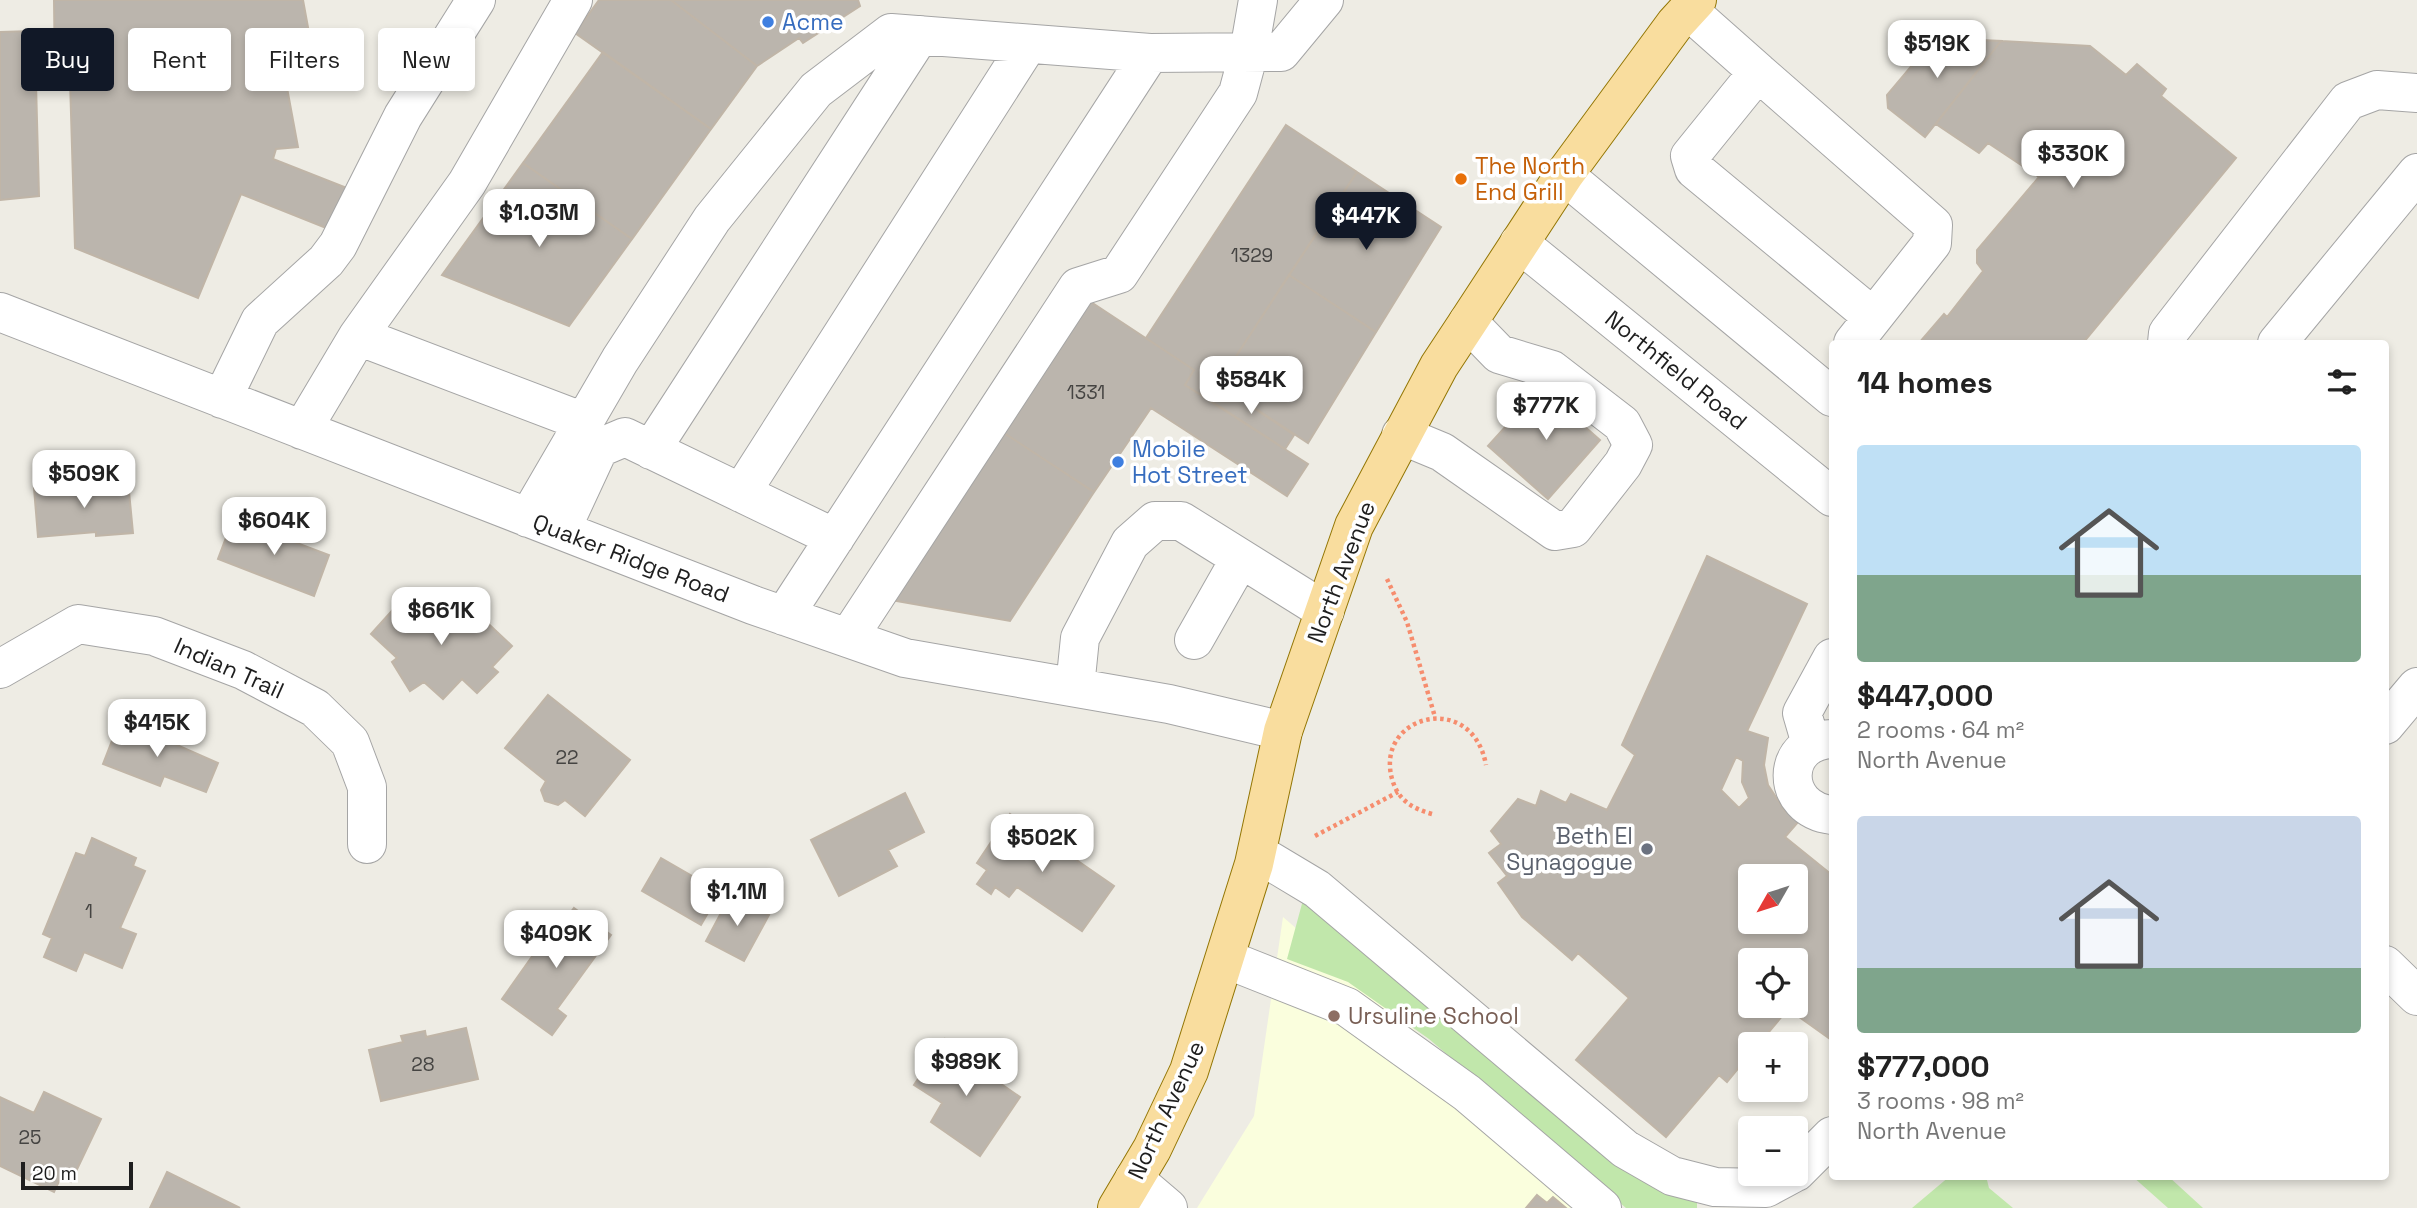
<!DOCTYPE html>
<meta charset="utf-8">
<style>
body{margin:0;font-family:"Space Grotesk",sans-serif;background:#f6f6f6;color:#222;height:100vh;display:flex;flex-direction:column;font-size:26px;white-space:nowrap}
*{box-sizing:border-box;margin:0}
p{font-size:23px;color:#767676}
.icon{flex:none;width:38px;height:38px;fill:none;stroke:currentColor;stroke-width:2;stroke-linecap:round;stroke-linejoin:round}
.map{position:relative;flex:1;overflow:hidden}
.drawer{position:absolute;left:1829px;top:340px;width:560px;height:840px;display:flex;flex-direction:column;background:#fff;border-radius:7px;box-shadow:0 4px 10px #0003}
.drawer>*{flex:none}
.guide{position:absolute;left:21px;top:28px;width:665px;height:63px;display:flex;gap:14px}
.needle{width:46px;rotate:231deg}
.fabs{position:absolute;left:1738px;top:864px;display:grid;gap:14px}
.fabs a{display:grid;place-items:center;width:70px;height:70px;border-radius:7px;background:#fff;box-shadow:0 4px 10px #0003;font-size:35px}
.scale{position:absolute;left:21px;bottom:18px;width:112px;box-sizing:border-box;padding-left:7px;border:4px solid #1e1e1e;border-top:0;font-size:19px;line-height:24px;white-space:nowrap;color:#1e1e1e;-webkit-text-stroke:5px #fff;paint-order:stroke}
.price{position:absolute;translate:-50% -60px;padding:0 16px;border-radius:14px;background:#fff;color:#222;font-size:23px;line-height:46px;filter:drop-shadow(0 2px 4px #0008)}
.price::after{content:'';position:absolute;left:50%;top:42px;width:21px;height:16px;margin-left:-10px;background:inherit;clip-path:polygon(0 0,100% 0,50% 100%)}
.price.selected{background:#111827;color:#fff}
ul{padding:0;list-style:none}
li{display:grid;align-content:center;gap:14px;height:371px;padding:0 28px}
li span{display:grid;place-items:center;height:217px;border-radius:7px;color:#555}
li>.icon{margin-inline-start:auto}
span .icon{width:126px;height:126px;fill:#fffc;stroke-width:1}
li b{font-size:30px}
h2{display:flex;justify-content:space-between;align-items:center;height:84px;padding:0 28px;font-size:30px}
.pill{padding:0 24px;border-radius:7px;background:#fff;box-shadow:0 4px 10px #0003;font-size:24px;line-height:63px}
.pill.selected{background:#111827;color:#fff}
.map>svg:first-child{display:block}
.education{fill:#fafedd}
.grass{fill:#c1e7ab}
.building{fill:#bbb5ad;stroke:#c0b5a7;stroke-width:2;fill-rule:evenodd}
.lines{fill:none;stroke-linecap:round;stroke-linejoin:round}
.minor-casing{stroke:#a5a5a5;stroke-width:40}
.major-casing{stroke:#937604;stroke-width:40}
.path{stroke:#f68d6e;stroke-width:4.5;stroke-dasharray:3.5 3.5;stroke-linecap:butt}
.minor{stroke:#fff;stroke-width:38}
.major{stroke:#f9dd9e;stroke-width:38}
.shop-dot{fill:#3f7fe0;stroke:#fff;stroke-width:2.5}
.food-dot{fill:#e8710a;stroke:#fff;stroke-width:2.5}
.worship-dot{fill:#6b7280;stroke:#fff;stroke-width:2.5}
.education-dot{fill:#8d6e63;stroke:#fff;stroke-width:2.5}
.labels{text-anchor:middle;stroke-width:7;stroke-linejoin:round;paint-order:stroke}
.number-label{font-size:19px;fill:#454442}
.shop-label{font-size:23px;fill:#366cbe;stroke:#fff;text-anchor:start}
.food-label{font-size:23px;fill:#c56008;stroke:#fff;text-anchor:start}
.street-label{font-size:23px;fill:#1e1e1e;stroke:#fff}
.worship-label{font-size:23px;fill:#5b616d;stroke:#fff;text-anchor:end}
.education-label{font-size:23px;fill:#785e54;stroke:#fff;text-anchor:start}
</style>
<div class="map">
<svg width="2417" height="1208" viewBox="0 0 2417 1208">
<rect width="100%" height="100%" fill="#eeece4"/>
<path class="education" d="M1283,917L1622,1208H1197L1254,1116Z"/>
<path class="grass" d="M1303,900L1697,1200V1208H1626L1429,1039L1348,982L1287,959Z
M1950,1176H1986L1989,1188L2013,1208H1912Z
M2132,1176H2168L2203,1208H2168Z"/>
<path class="building" d="M54,0H303L314,60L306,62L295,76L285,77L298,147L276,149L273,159L347,188L331,230L241,194L198,298L75,248L70,80H55Z
M599,0H671L757,66L711,129L575,33Z
M671,0H858L860,6L803,43L799,38L757,66Z
M33,31L31,82L36,83L39,196L0,200V32Z
M1935,38L2001,41L1925,137L1888,108L1887,95Z
M2001,41L2090,46L2126,75L2137,64L2166,89L2161,96L2236,158L2083,343H1919L1944,314L1947,317L1983,271L1977,263V250L2039,177L1988,143L1979,153L1936,124Z
M603,52L711,129L632,239L523,163Z
M1286,125L1357,172L1208,399L1185,385L1194,370L1146,338Z
M523,163L632,239L569,326L442,275Z
M1357,172L1441,227L1376,332L1289,275Z
M1289,275L1376,332L1308,443L1218,384Z
M1088,300L1194,370L1185,385L1308,464L1287,496L1151,408L1094,492L1001,431Z
M1218,384L1294,435L1285,449L1208,399Z
M1570,389L1588,404L1575,418L1600,440L1548,499L1488,446L1536,393L1553,409Z
M1001,431L1094,492L1010,621L891,600Z
M128,481L133,533L96,536V532L38,537L34,488Z
M233,519L329,555L314,596L218,559Z
M1707,556L1807,604L1747,731L1768,738L1764,765L1768,785L1785,811L1799,821L1785,837L1832,875V1037L1830,1039L1788,1009L1758,1045H1750V1054L1727,1082L1719,1075L1666,1137L1576,1060L1629,998L1578,953L1572,960L1522,917L1498,883L1507,876L1489,853L1501,844L1491,831L1518,799L1536,806L1541,791L1566,803L1571,794L1607,810L1635,755L1622,745ZM1736,757L1743,761L1742,782L1749,798L1739,808L1721,790ZM1750,877H1796V922H1750ZM1750,961H1796V1006H1750Z
M408,593L441,623L463,600L512,646L492,667L498,672L477,693L462,679L443,699L424,682L410,691L392,662L397,658L371,634Z
M548,695L630,760L585,816L565,800L558,805L545,801L541,790L546,781L505,748Z
M120,720L218,763L206,792L164,776L160,786L103,764Z
M905,793L924,832L888,850L897,866L839,896L811,840Z
M1010,814L1114,886L1082,931L1017,887L1009,897L995,887L991,894L977,884L987,870L977,863Z
M92,838L136,858L133,866L145,871L120,928L136,934L122,968L84,952L76,971L44,957L52,938L43,934L76,853L85,856Z
M661,858L720,892L701,925L642,891Z
M731,894L769,915L744,961L706,941Z
M574,908L611,935L557,1009L566,1016L552,1035L502,999L550,931L556,932Z
M466,1028L478,1079L381,1101L369,1050L403,1042L401,1036L425,1031L426,1037Z
M945,1039L973,1058L971,1063L1020,1097L980,1156L931,1122L942,1103L914,1085Z
M44,1092L101,1119L71,1182L61,1177L54,1192L0,1166V1097L34,1113Z
M167,1172L240,1208H150Z
M1537,1195L1547,1203L1553,1197L1566,1208H1526Z"/>
<g class="lines">
<defs>
<path id="minor" d="M1688,10L1758,72
M1150,53L1281,52L1324,0
M1564,175L1832,397
M1519,243L1832,497
M0,312L753,605L905,658L1169,704L1283,731
M358,336L584,422
M1853,343L1932,243L1933,225L1758,72L1690,156L1694,169L1873,317
M2167,343L2168,333L2348,101L2377,90L2417,93
M2277,343L2417,173
M222,399L260,321L326,261L338,245L403,116L476,0
M302,430L358,336L467,183L573,0
M1401,435L1442,452L1555,531L1573,528L1623,464L1633,445L1622,424L1552,370L1499,354L1468,322
M651,450L920,35
M741,493L1028,44
M528,518L620,360L712,219L816,90L891,33L1150,53L784,616
M561,530L599,448L625,437L835,538
M848,638L1078,287L1119,274L1238,93L1249,52L1258,0
M1194,640L1240,559
M0,669L78,624L154,636L243,670L315,708L350,742L367,787V844
M1075,687L1080,638L1130,543L1155,521H1181L1325,611
M2385,725L2417,687
M1832,739C1780,741 1779,809 1832,815
M1811,744L1802,713L1832,658
M1257,853L1317,889L1625,1149L1672,1176L1715,1187L1766,1188L1792,1174
M1226,959L1347,1007L1467,1093L1602,1208
M2385,965L2417,996
M1796,1172L1832,1136
M1134,1179L1168,1208"/>
<path id="major" d="M1117,1208L1152,1149L1189,1071L1254,864L1283,731L1354,526L1439,366L1468,322L1564,175L1675,24L1697,0"/>
</defs>
<use href="#minor" class="minor-casing"/>
<use href="#major" class="major-casing"/>
<path class="path" d="M1387,579L1407,622L1435,717
M1432,814C1414,809 1399,801 1393,782C1371,716 1472,688 1486,765
M1315,836L1398,792"/>
<use href="#minor" class="minor"/>
<use href="#major" class="major"/>
</g>
<g class="shop-dot">
<circle cx="768" cy="22" r="7"/>
<circle cx="1118" cy="462" r="7"/>
</g>
<circle class="food-dot" cx="1461" cy="179" r="7"/>
<circle class="worship-dot" cx="1647" cy="849" r="7"/>
<circle class="education-dot" cx="1334" cy="1016" r="7"/>
<g class="labels">
<g class="number-label">
<text x="1252" y="262">1329</text>
<text x="1086" y="399">1331</text>
<text x="567" y="764">22</text>
<text x="89" y="918">1</text>
<text x="423" y="1071">28</text>
<text x="30" y="1144">25</text>
</g>
<g class="shop-label">
<text x="782" y="30">Acme</text>
<text x="1132" y="457">Mobile<tspan x="1132" dy="26">Hot Street</tspan></text>
</g>
<g class="food-label">
<text x="1475" y="174">The North<tspan x="1475" dy="26">End Grill</tspan></text>
</g>
<g class="street-label">
<text transform="translate(1676 370) rotate(39)" y="8">Northfield Road</text>
<text transform="translate(631 558) rotate(21)" y="8">Quaker Ridge Road</text>
<text transform="translate(1341 572) rotate(-69)" y="8">North Avenue</text>
<text transform="translate(229 668) rotate(24)" y="8">Indian Trail</text>
<text transform="translate(1166 1110) rotate(-65)" y="8">North Avenue</text>
</g>
<g class="worship-label">
<text x="1633" y="844">Beth El<tspan x="1633" dy="26">Synagogue</tspan></text>
</g>
<g class="education-label">
<text x="1348" y="1024">Ursuline School</text>
</g>
</g>
</svg>
<div class="fabs">
<a><svg class="needle" viewBox="-14 -14 28 28"><path d="M0-13l5 13h-10z" fill="#e53935"/><path d="M0 13l5-13h-10z" fill="#767676"/></svg></a>
<a><svg class="icon" aria-label="locate" viewBox="0 0 24 24"><circle cx="12" cy="12" r="6"/><path d="M12 2v4M12 18v4M2 12h4M18 12h4"/></svg></a>
<a>+</a>
<a>−</a>
</div>
<div class="scale">20 m</div>
<b class="price" style="left:1937px;top:80px">$519K</b>
<b class="price" style="left:2073px;top:190px">$330K</b>
<b class="price" style="left:539px;top:249px">$1.03M</b>
<b class="price selected" style="left:1366px;top:252px">$447K</b>
<b class="price" style="left:1251px;top:416px">$584K</b>
<b class="price" style="left:1546px;top:442px">$777K</b>
<b class="price" style="left:84px;top:510px">$509K</b>
<b class="price" style="left:274px;top:557px">$604K</b>
<b class="price" style="left:441px;top:647px">$661K</b>
<b class="price" style="left:157px;top:759px">$415K</b>
<b class="price" style="left:1042px;top:874px">$502K</b>
<b class="price" style="left:737px;top:928px">$1.1M</b>
<b class="price" style="left:556px;top:970px">$409K</b>
<b class="price" style="left:966px;top:1098px">$989K</b>
<div class="guide">
<a class="pill selected">Buy</a>
<a class="pill">Rent</a>
<a class="pill">Filters</a>
<a class="pill">New</a>
</div>
<section class="drawer">
<h2>14 homes<svg class="icon" aria-label="filters" viewBox="0 0 24 24"><path d="M4 7h16M4 17h16"/><circle cx="9" cy="7" r="2"/><circle cx="15" cy="17" r="2"/></svg></h2>
<ul>
<li><span style="background:linear-gradient(#bfe0f5 60%,#7fa58c 0)"><svg class="icon" aria-label="home" viewBox="0 0 24 24"><path d="M3 11l9-7 9 7M6 9v11h12V9"/></svg></span><div><b>$447,000</b><p>2 rooms · 64 m²</p><p>North Avenue</p></div></li>
<li><span style="background:linear-gradient(#c9d6e8 70%,#7fa58c 0)"><svg class="icon" aria-label="home" viewBox="0 0 24 24"><path d="M3 11l9-7 9 7M6 9v11h12V9"/></svg></span><div><b>$777,000</b><p>3 rooms · 98 m²</p><p>North Avenue</p></div></li>
</ul>
</section>
</div>
